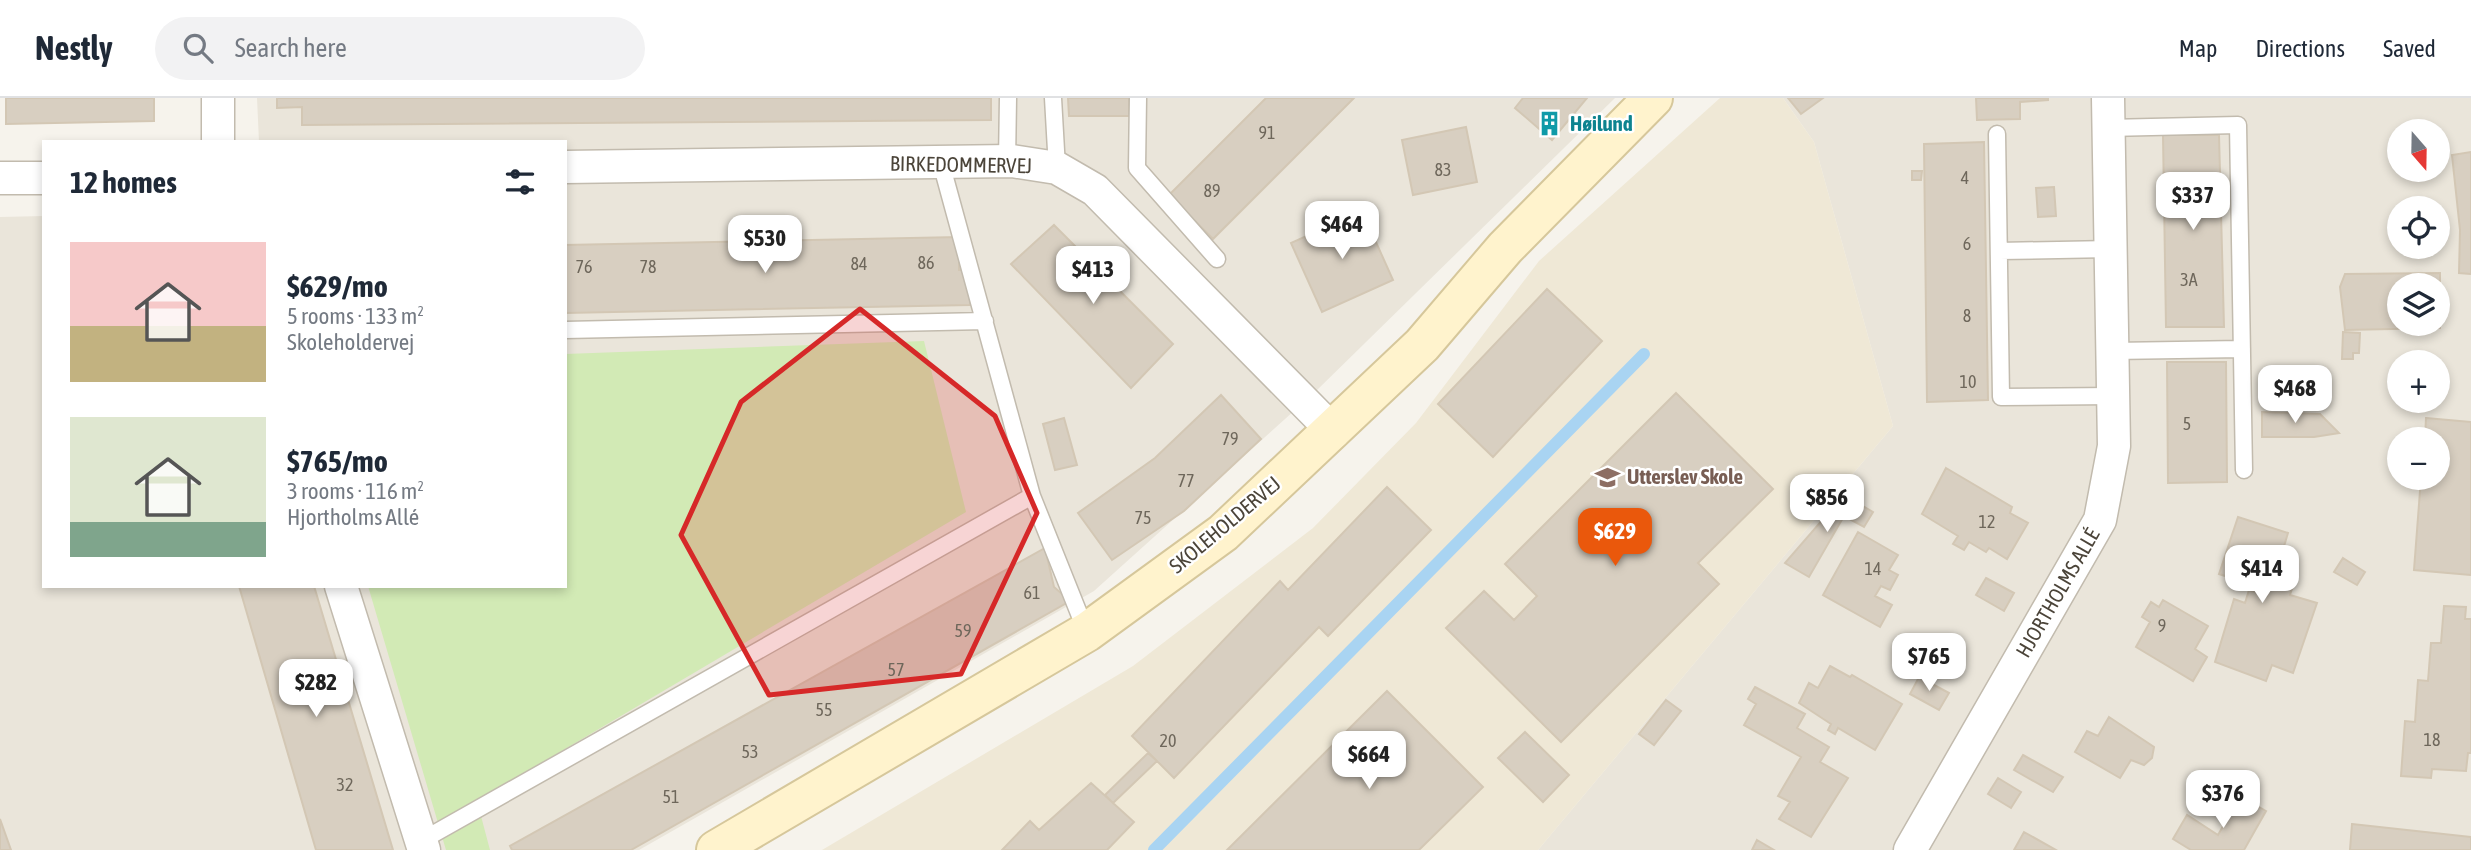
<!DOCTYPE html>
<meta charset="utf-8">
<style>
body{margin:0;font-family:"Asap Condensed",sans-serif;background:#f2f2f3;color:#1f2937;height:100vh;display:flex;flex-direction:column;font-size:26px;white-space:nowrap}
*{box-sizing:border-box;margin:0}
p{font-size:23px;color:#747a83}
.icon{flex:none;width:38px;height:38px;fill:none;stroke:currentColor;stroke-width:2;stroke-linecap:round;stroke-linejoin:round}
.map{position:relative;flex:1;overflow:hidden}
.drawer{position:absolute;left:42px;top:42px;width:525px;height:448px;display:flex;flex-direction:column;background:#fff;border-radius:0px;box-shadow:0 4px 10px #0003}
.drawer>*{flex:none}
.needle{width:46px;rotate:160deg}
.tools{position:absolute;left:2387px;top:21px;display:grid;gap:14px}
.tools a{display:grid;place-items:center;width:63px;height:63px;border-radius:50%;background:#fff;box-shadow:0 4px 10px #0003;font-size:35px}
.price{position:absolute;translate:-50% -60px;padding:0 16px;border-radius:14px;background:#fff;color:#222;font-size:23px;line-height:46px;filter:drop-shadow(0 2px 4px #0008)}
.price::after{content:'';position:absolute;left:50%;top:42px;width:21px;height:16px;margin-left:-10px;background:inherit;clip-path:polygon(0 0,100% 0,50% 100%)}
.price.active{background:#ea580c;color:#fff}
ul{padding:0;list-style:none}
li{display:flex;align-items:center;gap:21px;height:175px;padding:0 28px}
li span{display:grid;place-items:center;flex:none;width:196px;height:140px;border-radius:0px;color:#555}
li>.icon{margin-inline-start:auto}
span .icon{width:84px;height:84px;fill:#fffc;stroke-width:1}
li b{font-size:30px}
h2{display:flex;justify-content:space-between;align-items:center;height:84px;padding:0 28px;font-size:30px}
header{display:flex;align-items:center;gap:42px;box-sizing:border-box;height:98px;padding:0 35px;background:#fff;border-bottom:2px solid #e0e1e3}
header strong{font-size:33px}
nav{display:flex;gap:38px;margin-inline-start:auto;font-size:24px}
.search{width:490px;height:63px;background:#f2f2f3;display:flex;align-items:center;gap:18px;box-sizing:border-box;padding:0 24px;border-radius:38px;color:#747a83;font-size:26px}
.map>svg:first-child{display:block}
.residential{fill:#eae5da;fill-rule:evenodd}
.education{fill:#efe8d6}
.green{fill:#d2eab5}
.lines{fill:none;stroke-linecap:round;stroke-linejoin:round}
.stream{stroke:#a9d4f2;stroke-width:12}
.building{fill:#d8cfc1;stroke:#d3c7b4;stroke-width:2;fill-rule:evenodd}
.lane-casing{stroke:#c2bbae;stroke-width:19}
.street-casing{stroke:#c2bbae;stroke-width:35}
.secondary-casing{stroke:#d6c79b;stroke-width:42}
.lane{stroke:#fff;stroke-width:16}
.street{stroke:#fff;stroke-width:32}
.secondary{stroke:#fff3cd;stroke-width:38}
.marked{fill:#d62828;fill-opacity:0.2;stroke:#d62828;stroke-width:5;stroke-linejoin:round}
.labels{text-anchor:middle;stroke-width:5;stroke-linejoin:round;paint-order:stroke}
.number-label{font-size:18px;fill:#6e675b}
.culture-label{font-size:21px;font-weight:bold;fill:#0d838f;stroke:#fff;text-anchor:start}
.street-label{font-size:21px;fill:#4b4439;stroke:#fff}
.education-label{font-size:21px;font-weight:bold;fill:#785e54;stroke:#fff;text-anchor:start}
</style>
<header>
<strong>Nestly</strong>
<div class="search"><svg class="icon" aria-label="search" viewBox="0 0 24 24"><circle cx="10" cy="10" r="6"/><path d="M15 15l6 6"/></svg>Search here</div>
<nav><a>Map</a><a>Directions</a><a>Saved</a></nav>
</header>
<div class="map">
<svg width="2471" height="752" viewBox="0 0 2471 752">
<rect width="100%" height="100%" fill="#f6f3ec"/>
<path class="residential" d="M257,0H1615L1315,294L1094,493L639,752H0V119L44,118V488H565V44H259Z
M1783,0H2471V752H1538L1893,328L1814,44ZM2399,33H2438V72H2399ZM2399,110H2438V149H2399ZM2399,187H2438V226H2399ZM2399,264H2438V303H2399ZM2399,341H2438V380H2399Z"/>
<path class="education" d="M1720,0H1783L1814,44L1893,328L1538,752H822L1133,568L1313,430L1416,325L1539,163Z"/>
<path class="green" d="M924,243L966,414L477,703L490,752H446L368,488H565V256Z"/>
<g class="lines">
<path class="stream" d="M1154,752L1644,256"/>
</g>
<path class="building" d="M6,0H154V23L6,26Z
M277,0H991V22L302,27V9L277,10Z
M1068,0H1129V18H1069Z
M1266,0H1354L1213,141L1169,97Z
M1523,0H1587L1552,42L1515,10Z
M1788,0H1823L1801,16Z
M1976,0H2048V2L2020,4V21L1977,22Z
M1466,29L1477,84L1413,97L1402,42Z
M2163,37H2219L2224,229H2166Z
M1984,44L1988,302L1927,304L1924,46Z
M2471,54V176L2459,175L2460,132L2452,57Z
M1912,73H1922L1921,82H1912Z
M2054,89L2056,118L2038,119L2036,90Z
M1362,113L1393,182L1322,214L1291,145Z
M1054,127L1173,246L1131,290L1011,166Z
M959,139V172H969L970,207L565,215V147Z
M2440,175V230L2345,232L2340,189L2345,176ZM2399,187H2438V226H2399Z
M1547,191L1602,243L1493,359L1438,306Z
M2343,234L2360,235L2359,255H2353V261H2342Z
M2167,264H2226L2227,384L2168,385Z
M1676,295L1773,391L1698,465L1719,486L1561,644L1446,530L1484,493L1514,522L1537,498L1505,466Z
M1221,297L1261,341L1184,413L1112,462L1078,415L1155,360Z
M2262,314L2320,316L2339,335L2314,339H2262Z
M1064,320L1077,367L1055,372L1043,326Z
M2426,320L2471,324V477L2414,472L2421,380H2438V341H2425Z
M1946,370L2012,409L2010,415L2028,425L2007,461L1989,450L1986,454L1969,444L1964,452L1953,446L1958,438L1922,416Z
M1387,389L1431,432L1328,538L1319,529L1174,680L1132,638L1280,483L1288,492Z
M1844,397L1873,414L1864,429L1844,418L1809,479L1785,465Z
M2238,419L2288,435L2277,471L2296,478L2290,497L2317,505L2293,575L2272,567L2266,583L2215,564L2234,501L2245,505L2249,492L2267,498L2269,492L2219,476Z
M1858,434L1898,457L1889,472L1898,477L1890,492L1881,488L1875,498L1892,507L1880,529L1823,497Z
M1045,450L1054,489L1070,503L631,752H512L510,748Z
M2343,460L2365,474L2357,487L2334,474Z
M1986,480L2014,495L2004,513L1976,497Z
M239,488H314L393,752H316Z
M2163,502L2208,528L2195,551L2207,559L2193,583L2136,549L2150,524L2142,519L2151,504L2159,509Z
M2444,508L2466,509L2465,521H2471V655H2468L2466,673L2432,671L2431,680L2401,678L2405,623L2415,624L2418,582L2428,583L2431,545H2441Z
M1830,568L1850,579L1852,577L1902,606L1875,652L1838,630L1835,636L1828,632L1831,626L1799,605L1809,585L1818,590Z
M1919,579L1949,595L1939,612L1910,596Z
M1755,589L1805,616L1797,630L1829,649L1820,664L1848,680L1811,739L1779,721L1790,704L1778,698L1801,659L1744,627L1756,606L1748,601Z
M1387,593L1483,689L1419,752H1227Z
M1666,602L1681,613L1654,647L1639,636Z
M2109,619L2154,649L2152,660L2144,667L2131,662L2120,680L2075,654L2087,633L2098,638Z
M1525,634L1569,677L1543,704L1498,660Z
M1148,655L1157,663L1113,705L1105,697Z
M2023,657L2063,679L2053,694L2014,672Z
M1998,680L2021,694L2011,710L1988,696Z
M1091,685L1134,724L1107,752H1002L1030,723L1039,732Z
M2240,698L2266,713L2244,752H2191L2173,741L2187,717L2218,737Z
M0,721L11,752H0Z
M2352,726L2471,739V752H2350Z
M2024,734L2056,752H2014Z
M1757,742L1774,752H1752Z"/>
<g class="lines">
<defs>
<path id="lane" d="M1053,0L1057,70
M1138,0L1137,70L1217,161
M2108,30L2238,27L2244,372
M1997,36L2001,299L2113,298
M1007,64L1008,0
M941,65L1032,398L1086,533
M1999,153L2111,151
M565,232L985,223
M2113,253L2242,251
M421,743L1032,398"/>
<path id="street" d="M218,0V44
M565,69L1012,63L1057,70L1095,92L1334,334
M0,80H44
M341,488L424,752
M1910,752L2100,422L2114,348L2108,0"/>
<path id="secondary" d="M716,752L1087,534L1223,435L1422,247L1505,150L1653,0"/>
</defs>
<use href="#lane" class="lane-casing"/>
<use href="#street" class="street-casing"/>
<use href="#secondary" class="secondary-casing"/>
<use href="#lane" class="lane"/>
<use href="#street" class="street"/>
<use href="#secondary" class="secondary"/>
</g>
<path class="marked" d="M860,211L995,318L1037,415L961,576L769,597L681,437L741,304Z"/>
<defs>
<symbol id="building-bare" viewBox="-9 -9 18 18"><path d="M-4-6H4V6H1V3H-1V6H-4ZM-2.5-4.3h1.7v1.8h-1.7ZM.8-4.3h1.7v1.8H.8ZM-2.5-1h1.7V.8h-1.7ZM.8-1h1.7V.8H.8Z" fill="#0f9aa8" stroke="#fff" stroke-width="2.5" paint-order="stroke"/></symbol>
<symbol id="school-bare" viewBox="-9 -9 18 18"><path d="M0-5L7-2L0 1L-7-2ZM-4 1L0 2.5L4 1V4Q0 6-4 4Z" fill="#8d6e63" stroke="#fff" stroke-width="2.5" paint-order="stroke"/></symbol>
</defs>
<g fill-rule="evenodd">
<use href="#building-bare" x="1532" y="8" width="35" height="35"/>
<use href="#school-bare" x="1590" y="362" width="35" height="35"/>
</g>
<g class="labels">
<g class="number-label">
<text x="1267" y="41">91</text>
<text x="1443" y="78">83</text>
<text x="1965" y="86">4</text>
<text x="1212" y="99">89</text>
<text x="1967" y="152">6</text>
<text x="926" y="171">86</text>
<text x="859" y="172">84</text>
<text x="584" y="175">76</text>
<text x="648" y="175">78</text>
<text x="2189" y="188">3A</text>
<text x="1967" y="224">8</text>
<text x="1968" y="290">10</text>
<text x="2187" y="332">5</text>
<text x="1230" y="347">79</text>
<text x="1186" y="389">77</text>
<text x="1143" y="426">75</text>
<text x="1987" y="430">12</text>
<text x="1873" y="477">14</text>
<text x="1032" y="501">61</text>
<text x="2162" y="534">9</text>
<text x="963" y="539">59</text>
<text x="896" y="578">57</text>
<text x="824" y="618">55</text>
<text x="2432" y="648">18</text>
<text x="1168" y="649">20</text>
<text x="750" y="660">53</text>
<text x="345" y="693">32</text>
<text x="671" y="705">51</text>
</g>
<g class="culture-label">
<text x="1570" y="33">Høilund</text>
</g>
<g class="street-label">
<text transform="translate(961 67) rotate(1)" y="7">BIRKEDOMMERVEJ</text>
<text transform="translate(1225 427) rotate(-40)" y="7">SKOLEHOLDERVEJ</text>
<text transform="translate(2058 495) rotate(-60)" y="7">HJORTHOLMS ALLÉ</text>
</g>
<g class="education-label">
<text x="1627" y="386">Utterslev Skole</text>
</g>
</g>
</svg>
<div class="tools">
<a><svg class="needle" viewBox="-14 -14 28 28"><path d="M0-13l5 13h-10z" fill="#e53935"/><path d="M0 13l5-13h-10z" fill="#747a83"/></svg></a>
<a><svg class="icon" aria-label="locate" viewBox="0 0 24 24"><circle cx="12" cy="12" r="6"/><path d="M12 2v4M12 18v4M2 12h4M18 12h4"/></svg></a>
<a><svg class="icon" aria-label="layers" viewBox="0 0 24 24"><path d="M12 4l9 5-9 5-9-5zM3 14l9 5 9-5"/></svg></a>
<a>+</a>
<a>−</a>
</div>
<b class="price" style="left:2193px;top:134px">$337</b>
<b class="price" style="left:1342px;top:163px">$464</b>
<b class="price" style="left:765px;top:177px">$530</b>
<b class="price" style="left:1093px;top:208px">$413</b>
<b class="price" style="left:2295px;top:327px">$468</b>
<b class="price" style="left:1827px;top:436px">$856</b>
<b class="price active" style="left:1615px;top:470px">$629</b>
<b class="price" style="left:2262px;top:507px">$414</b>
<b class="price" style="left:1929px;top:595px">$765</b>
<b class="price" style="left:316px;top:621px">$282</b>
<b class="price" style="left:1369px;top:693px">$664</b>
<b class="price" style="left:2223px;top:732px">$376</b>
<section class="drawer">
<h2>12 homes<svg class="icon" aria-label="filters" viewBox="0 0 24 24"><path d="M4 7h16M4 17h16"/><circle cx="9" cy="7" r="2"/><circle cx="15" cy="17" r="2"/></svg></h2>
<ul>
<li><span style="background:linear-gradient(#f6c9c9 60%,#c2b280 0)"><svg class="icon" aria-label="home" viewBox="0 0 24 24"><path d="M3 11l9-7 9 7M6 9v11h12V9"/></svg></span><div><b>$629/mo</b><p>5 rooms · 133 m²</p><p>Skoleholdervej</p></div></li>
<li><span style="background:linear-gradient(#dfe7d0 75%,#7fa58c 0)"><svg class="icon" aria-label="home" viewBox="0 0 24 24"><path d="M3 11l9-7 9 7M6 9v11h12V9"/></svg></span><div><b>$765/mo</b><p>3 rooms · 116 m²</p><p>Hjortholms Allé</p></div></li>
</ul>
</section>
</div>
